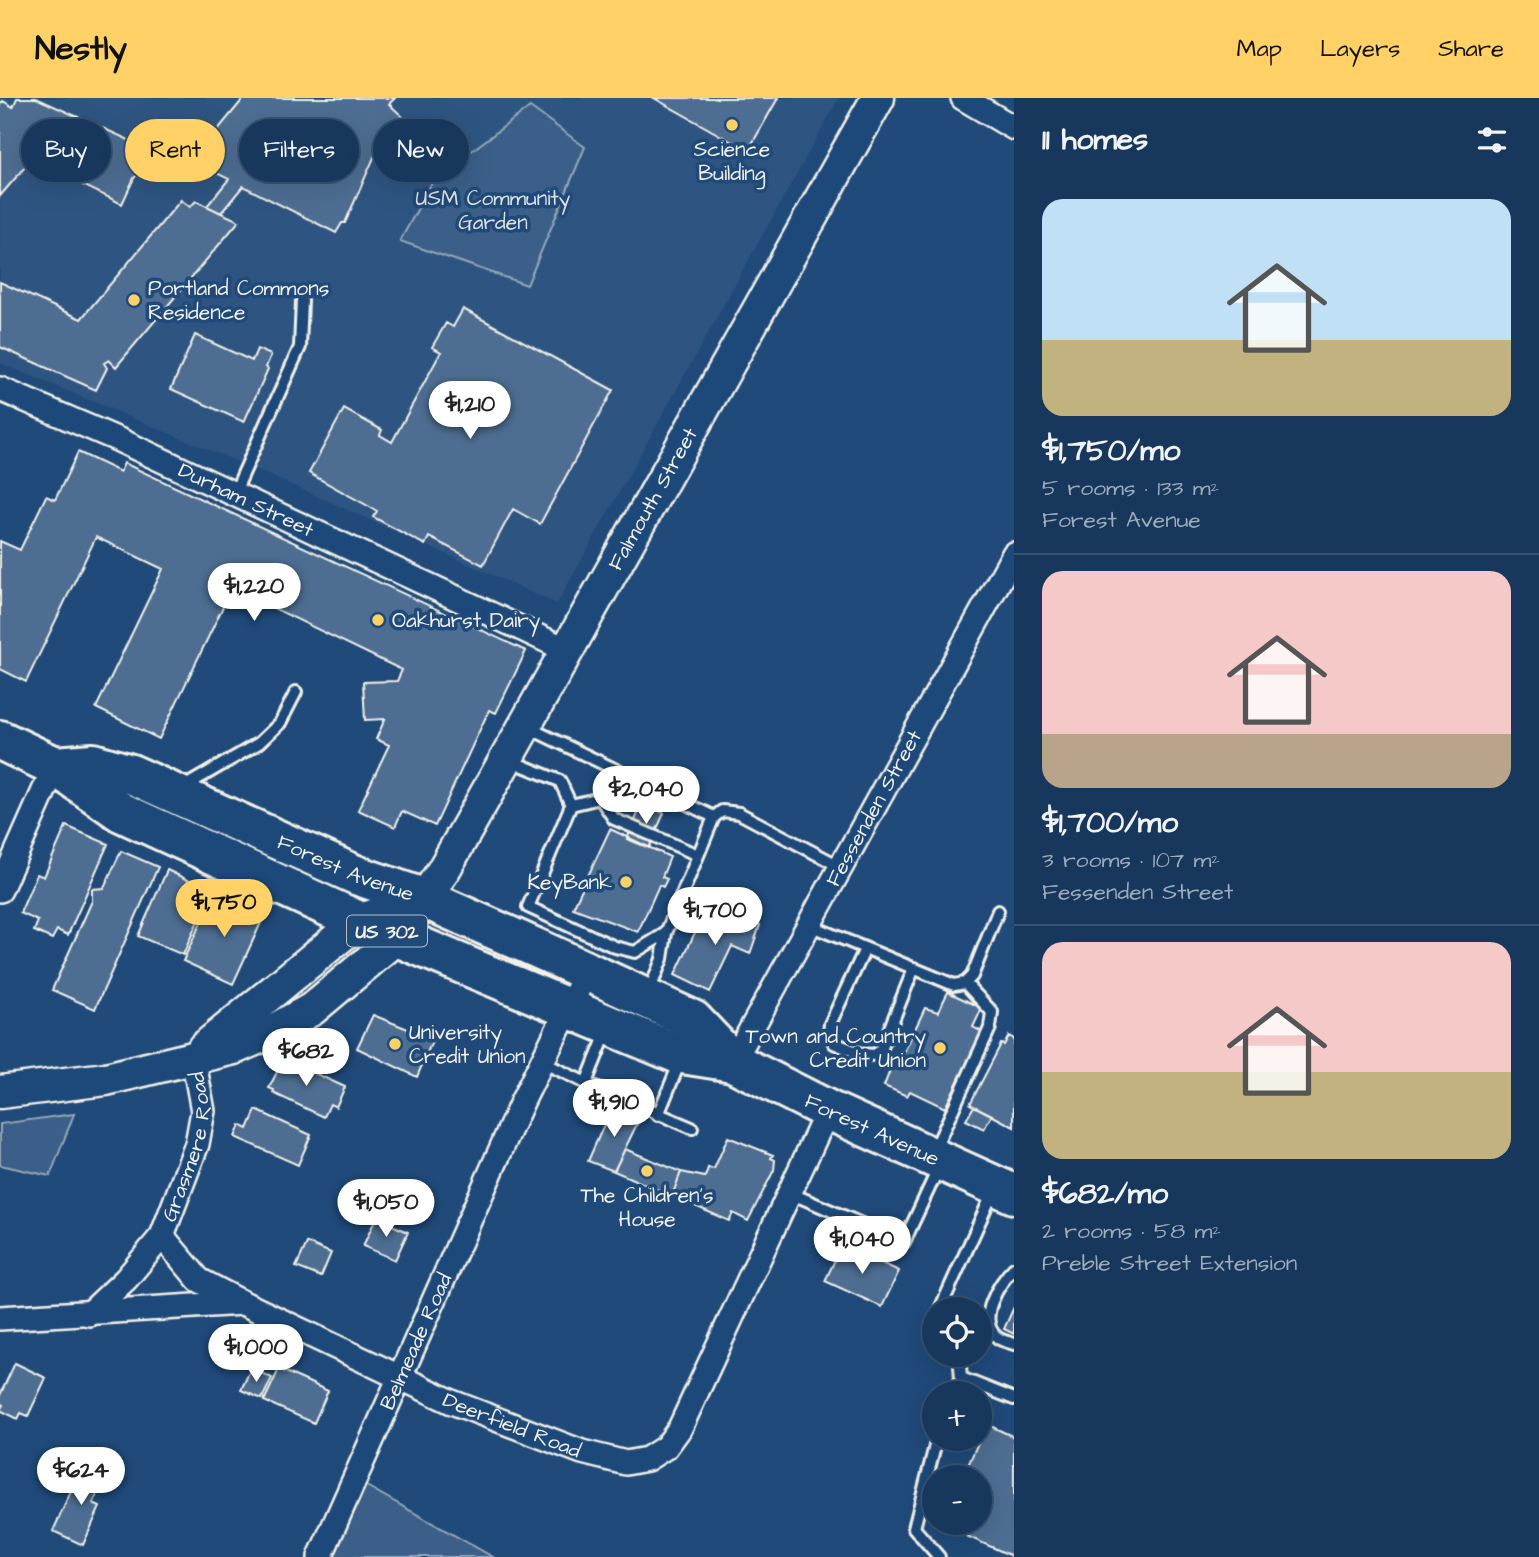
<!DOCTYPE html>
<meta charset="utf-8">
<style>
body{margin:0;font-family:"Architects Daughter",sans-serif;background:#244365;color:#f1f3f6;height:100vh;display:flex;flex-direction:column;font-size:26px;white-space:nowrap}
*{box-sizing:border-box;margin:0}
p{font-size:23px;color:#9eacbb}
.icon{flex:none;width:38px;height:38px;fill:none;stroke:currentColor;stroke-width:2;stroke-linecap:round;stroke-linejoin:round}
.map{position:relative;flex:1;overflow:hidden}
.panel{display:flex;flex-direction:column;background:#17385c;width:525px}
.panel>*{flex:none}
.banner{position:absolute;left:21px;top:21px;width:665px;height:63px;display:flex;gap:14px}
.controls{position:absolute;left:922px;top:1199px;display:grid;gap:14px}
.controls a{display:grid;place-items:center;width:70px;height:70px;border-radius:50%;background:#17385c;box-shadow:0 7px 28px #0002,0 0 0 2px #365272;font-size:35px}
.price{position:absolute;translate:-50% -60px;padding:0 16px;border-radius:24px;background:#fff;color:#222;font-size:23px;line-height:46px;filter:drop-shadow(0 2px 4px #0008)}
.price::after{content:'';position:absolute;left:50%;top:42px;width:21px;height:16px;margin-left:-10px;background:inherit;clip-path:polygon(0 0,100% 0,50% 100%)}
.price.selected{background:#ffd166;color:#111}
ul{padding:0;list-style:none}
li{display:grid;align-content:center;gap:14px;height:371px;padding:0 28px}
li+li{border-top:2px solid #365272}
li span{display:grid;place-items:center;height:217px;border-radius:21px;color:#555}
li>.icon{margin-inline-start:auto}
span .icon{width:126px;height:126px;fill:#fffc;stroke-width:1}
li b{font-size:30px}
h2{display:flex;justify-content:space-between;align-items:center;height:84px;padding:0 28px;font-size:30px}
.chip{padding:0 24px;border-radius:32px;background:#17385c;box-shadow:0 7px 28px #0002,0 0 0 2px #365272;font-size:24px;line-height:63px}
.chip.selected{background:#ffd166;color:#111}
header{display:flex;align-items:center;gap:42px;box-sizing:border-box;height:98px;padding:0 35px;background:#ffd166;color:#111}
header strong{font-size:33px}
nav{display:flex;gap:38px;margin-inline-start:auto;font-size:24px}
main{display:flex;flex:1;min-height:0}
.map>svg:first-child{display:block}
.built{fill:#2d5581}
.green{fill:#3a5f88;stroke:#97a8b8;stroke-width:2}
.building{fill:#4d6e92;stroke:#f4f1e8;stroke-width:2}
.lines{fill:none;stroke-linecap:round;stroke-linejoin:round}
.lane-casing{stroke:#f4f1e8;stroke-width:16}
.street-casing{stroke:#f4f1e8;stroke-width:28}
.secondary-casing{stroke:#f4f1e8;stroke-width:37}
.highway-casing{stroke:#f4f1e8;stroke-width:44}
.lane{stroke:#1f4a7a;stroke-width:10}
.street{stroke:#1f4a7a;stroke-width:23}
.secondary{stroke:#1f4a7a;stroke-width:32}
.highway{stroke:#1f4a7a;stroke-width:38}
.poi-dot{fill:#ffd166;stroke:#1f4a7a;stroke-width:2.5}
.labels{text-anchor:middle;stroke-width:7;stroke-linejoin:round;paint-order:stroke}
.shield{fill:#1f4a7a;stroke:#b4bfc7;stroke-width:2}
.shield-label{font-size:19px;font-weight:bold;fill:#f4f1e8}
.poi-label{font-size:21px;fill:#f4f1e8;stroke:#1f4a7a;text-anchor:start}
.park-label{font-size:21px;fill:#e1e2de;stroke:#1f4a7a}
.street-label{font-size:21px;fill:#f4f1e8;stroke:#1f4a7a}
</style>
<header>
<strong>Nestly</strong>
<nav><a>Map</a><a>Layers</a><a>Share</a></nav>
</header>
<main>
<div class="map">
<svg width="1014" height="1459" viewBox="0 0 1014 1459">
<rect width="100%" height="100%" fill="#1f4a7a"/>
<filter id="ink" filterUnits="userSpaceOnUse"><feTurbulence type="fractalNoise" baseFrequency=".0143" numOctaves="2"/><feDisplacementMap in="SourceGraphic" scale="14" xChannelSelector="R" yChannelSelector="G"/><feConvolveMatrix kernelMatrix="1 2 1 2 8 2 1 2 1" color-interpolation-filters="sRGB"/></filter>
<g filter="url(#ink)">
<path class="built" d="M0,0H839L557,506L272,378L0,265Z"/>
<path class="green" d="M530,9L585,49L527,187L400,143L434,81Z
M74,1016L50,1078L0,1067V1026Z
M361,1385L493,1459H331Z"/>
<path class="building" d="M17,0H36L158,55L134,80L122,106L31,62L0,98V6L3,3L13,9Z
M244,0H395L389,6L403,19L383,39L345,125H342L336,135L243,88L221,115L207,108L229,81L192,63Z
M654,0H778L748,53Z
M181,102L190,109L196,103L239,123L116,269L109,262L104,265L107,270L96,292L0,249V184L81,221Z
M463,211L613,292L540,426L513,411L483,467L429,439L425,447L373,419L377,413L309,375L344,311L382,332L380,337L392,344L441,254L432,249L446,225L453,229Z
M195,237L252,263L257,251L271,257L266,269L268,271L244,324L171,291Z
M78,354L120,374L124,365L526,553L496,615L489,612L435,728L402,713L395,729L358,712L389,647L376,641L385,621L365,622L363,584L397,583L402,572L232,490L159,641L96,610L163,471L96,439L26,584L0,571V443L20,452L46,398L55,402Z
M642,706L664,715L649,750L627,741Z
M66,728L108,746L68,837L57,832L52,841L34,833L38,823L20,815L37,776L44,779Z
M610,731L670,759L662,779L667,781L663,789L659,787L638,834L573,810Z
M121,753L158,769L95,911L52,892L92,803V791L104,790Z
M167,772L211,793L183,857L138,838Z
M214,796L264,818L233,886L183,863Z
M729,812L760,827L750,856L732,848L710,894L675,877L705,813L725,822Z
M948,894L982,910L973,929L982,934L945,1010L910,993L907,998L884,988L892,967L897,969L925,910L938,914Z
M373,917L433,941L417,979L357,950Z
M1009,938L1014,941V1029L970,1006L1001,946L1004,947Z
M288,963L345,989L336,1009L330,1006L324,1019L273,995L274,992L269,990L282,964L287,966Z
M974,1008L992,1017L984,1031L966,1022Z
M618,1011L640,1020L614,1073L588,1063L610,1013Z
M256,1012L311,1037L298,1067L235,1039L240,1027L248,1031Z
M728,1039L773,1057L771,1060L775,1062L774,1072L748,1123L733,1115L729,1123L672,1098L681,1074L705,1079L708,1070L714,1071Z
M625,1051L681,1074L672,1098L614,1073Z
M376,1120L408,1134L395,1162L363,1148Z
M307,1145L331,1155L321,1179L296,1169Z
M842,1147L899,1173L882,1209L825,1183Z
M1014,1209V1236L1004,1231Z
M15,1265L46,1280L28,1318L21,1315L18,1321L0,1312L3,1307L0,1305V1297Z
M251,1270L272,1280L262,1301L241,1292Z
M279,1271L328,1293L314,1325L264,1303Z
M986,1326L1014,1339V1459L942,1427L980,1424V1379H963Z
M83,1367L106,1378L93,1406L100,1409L83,1447L53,1433Z"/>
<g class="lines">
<defs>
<path id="lane" d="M234,396L300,249L302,203
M527,629L714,719
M509,662L560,683L571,707
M611,670L600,700L571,707L528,809L615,849L635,854L666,835
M182,690L259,645L280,625L296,594
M600,700L614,721L698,757
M809,827L954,887L965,885L972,878L998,813
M865,851L830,926L829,935L834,945L861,956L875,957L881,952L914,870
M649,894L662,861L666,835L714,719L722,713L739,715L841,769
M607,933L586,985L692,1030
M542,964L586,985
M658,1017L681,961
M934,1053L990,930L992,914L965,885
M790,1095L904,1144L939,1069
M1014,1170C999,1184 975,1223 998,1240C1002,1243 1009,1244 1014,1246
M940,1211L994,1092
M961,1280L1014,1301
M955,1295L961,1280L959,1256
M937,1340L914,1430L939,1459"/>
<g id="street">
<path d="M963,0L1014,30"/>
<path id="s1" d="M0,291L119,342L567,552"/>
<path d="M0,792L55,668"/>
<path id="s2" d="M733,964L1014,456"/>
<path d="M162,1138L199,1182L241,1204"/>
<path id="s3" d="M89,1216L126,1181L162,1138L197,1046L203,1013L193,959"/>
<path id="s4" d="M0,1220L243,1205L452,1304L582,1354L626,1365L647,1361L666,1349L680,1330L828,1012"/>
<path id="s5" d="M320,1459L522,1004L586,875"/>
</g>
<g id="secondary">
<path d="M204,950L359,823L423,800"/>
<path id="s6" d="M0,994L106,981L234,950L273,933L312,911L399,838L443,773L878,0"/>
</g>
<g id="highway">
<path id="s7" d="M0,642L55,668L121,714L359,823L676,955L733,964L828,1012L1014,1096"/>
<path id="s8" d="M55,668L93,665L131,676L356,777L423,800L545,854L693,922L733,964"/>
</g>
</defs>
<use href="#lane" class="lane-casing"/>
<use href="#street" class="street-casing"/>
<use href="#secondary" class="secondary-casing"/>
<use href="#highway" class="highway-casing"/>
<use href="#lane" class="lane"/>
<use href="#street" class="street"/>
<use href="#secondary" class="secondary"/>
<use href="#highway" class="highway"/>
</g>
</g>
<g class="poi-dot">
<circle cx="732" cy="27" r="7"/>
<circle cx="134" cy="202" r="7"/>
<circle cx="378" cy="522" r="7"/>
<circle cx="626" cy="784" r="7"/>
<circle cx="395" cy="946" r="7"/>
<circle cx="940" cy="950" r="7"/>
<circle cx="647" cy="1073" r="7"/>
</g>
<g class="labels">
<rect class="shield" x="347" y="817.5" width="80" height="31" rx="5"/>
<g class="shield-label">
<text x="387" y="840">US 302</text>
</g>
<g class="poi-label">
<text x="732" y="58" text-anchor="middle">Science<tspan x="732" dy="24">Building</tspan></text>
<text x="148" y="197">Portland Commons<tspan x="148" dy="24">Residence</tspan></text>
<text x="392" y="529">Oakhurst Dairy</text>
<text x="612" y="791" text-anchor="end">KeyBank</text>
<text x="409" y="941">University<tspan x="409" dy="24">Credit Union</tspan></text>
<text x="926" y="945" text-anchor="end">Town and Country<tspan x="926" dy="24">Credit Union</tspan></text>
<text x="647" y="1104" text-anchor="middle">The Children's<tspan x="647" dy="24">House</tspan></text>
</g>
<g class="park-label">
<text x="493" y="107">USM Community<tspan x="493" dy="24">Garden</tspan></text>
</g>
<g class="street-label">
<text dy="7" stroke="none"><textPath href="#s6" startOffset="945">Falmouth Street</textPath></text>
<text dy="7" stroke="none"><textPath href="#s1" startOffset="270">Durham Street</textPath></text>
<text dy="7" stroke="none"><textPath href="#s2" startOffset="290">Fessenden Street</textPath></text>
<text dy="7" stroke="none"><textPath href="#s8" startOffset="312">Forest Avenue</textPath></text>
<text dy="7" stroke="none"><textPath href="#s7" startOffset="959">Forest Avenue</textPath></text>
<text dy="7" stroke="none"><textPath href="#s3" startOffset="201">Grasmere Road</textPath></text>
<text dy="7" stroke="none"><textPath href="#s5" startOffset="236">Belmeade Road</textPath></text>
<text dy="7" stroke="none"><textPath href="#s4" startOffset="539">Deerfield Road</textPath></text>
</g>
</g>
</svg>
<div class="controls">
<a><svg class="icon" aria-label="locate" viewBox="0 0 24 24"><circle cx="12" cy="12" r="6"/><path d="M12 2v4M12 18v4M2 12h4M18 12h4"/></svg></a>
<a>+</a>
<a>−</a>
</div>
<b class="price" style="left:470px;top:343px">$1,210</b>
<b class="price" style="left:254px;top:525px">$1,220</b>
<b class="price" style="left:646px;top:728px">$2,040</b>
<b class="price selected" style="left:224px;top:841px">$1,750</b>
<b class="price" style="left:715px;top:849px">$1,700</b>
<b class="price" style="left:306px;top:990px">$682</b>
<b class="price" style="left:614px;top:1041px">$1,910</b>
<b class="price" style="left:386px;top:1141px">$1,050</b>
<b class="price" style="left:862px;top:1178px">$1,040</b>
<b class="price" style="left:256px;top:1286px">$1,000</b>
<b class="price" style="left:81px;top:1409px">$624</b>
<div class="banner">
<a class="chip">Buy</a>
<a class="chip selected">Rent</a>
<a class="chip">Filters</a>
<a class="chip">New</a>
</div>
</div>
<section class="panel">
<h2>11 homes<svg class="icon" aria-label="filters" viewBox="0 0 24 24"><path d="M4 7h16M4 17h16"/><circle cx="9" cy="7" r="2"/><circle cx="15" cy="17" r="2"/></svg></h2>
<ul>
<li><span style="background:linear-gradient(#bfe0f5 65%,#c2b280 0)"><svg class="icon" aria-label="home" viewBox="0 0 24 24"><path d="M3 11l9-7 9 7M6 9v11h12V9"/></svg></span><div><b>$1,750/mo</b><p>5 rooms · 133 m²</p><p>Forest Avenue</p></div></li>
<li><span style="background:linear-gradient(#f6c9c9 75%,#b9a48a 0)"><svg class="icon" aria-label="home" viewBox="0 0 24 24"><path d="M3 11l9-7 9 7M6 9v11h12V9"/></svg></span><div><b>$1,700/mo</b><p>3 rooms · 107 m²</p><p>Fessenden Street</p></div></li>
<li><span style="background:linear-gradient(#f6c9c9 60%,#c2b280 0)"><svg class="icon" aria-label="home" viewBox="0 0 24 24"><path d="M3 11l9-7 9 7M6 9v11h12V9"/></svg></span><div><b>$682/mo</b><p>2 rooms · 58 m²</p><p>Preble Street Extension</p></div></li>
</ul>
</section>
</main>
